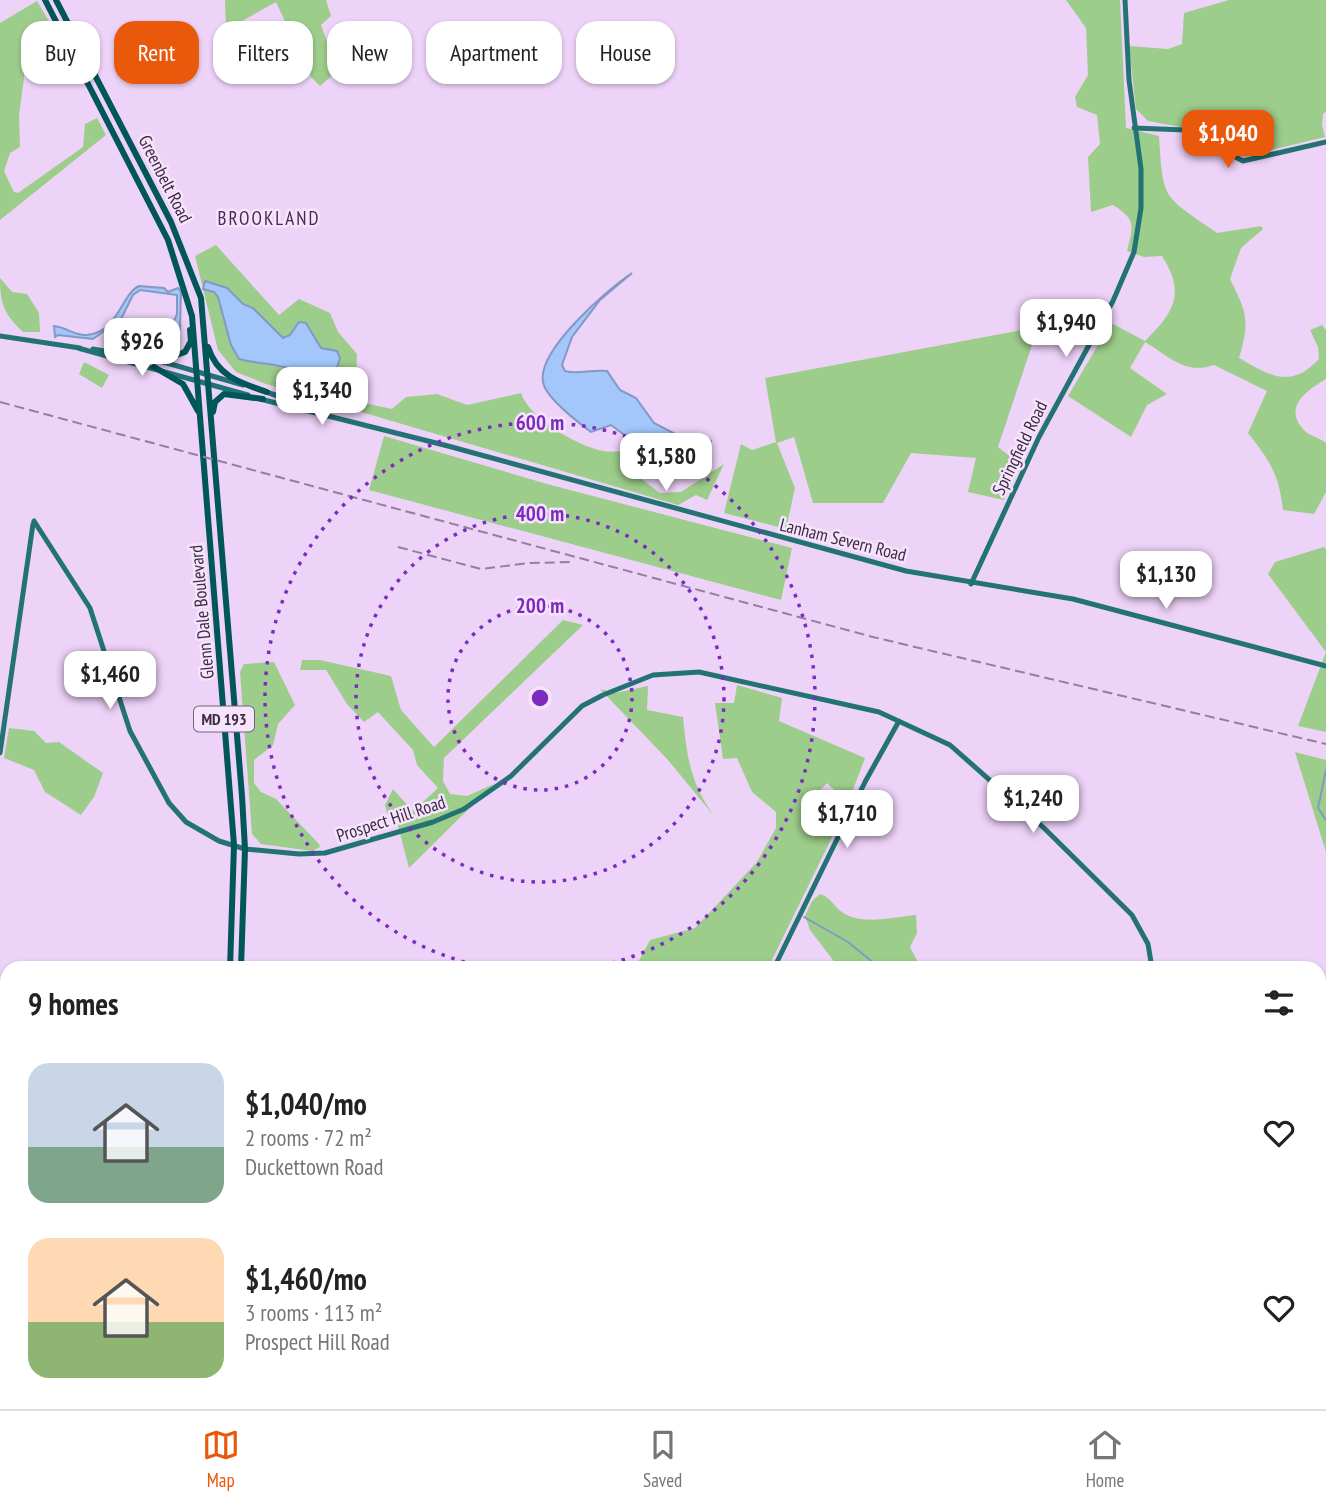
<!DOCTYPE html>
<meta charset="utf-8">
<style>
body{margin:0;font-family:"PT Sans Narrow",sans-serif;background:#f2f2f2;color:#222;height:100vh;display:flex;flex-direction:column;font-size:26px;white-space:nowrap}
*{box-sizing:border-box;margin:0}
p{font-size:23px;color:#767676}
.icon{flex:none;width:38px;height:38px;fill:none;stroke:currentColor;stroke-width:2;stroke-linecap:round;stroke-linejoin:round}
.map{position:relative;flex:1;overflow:hidden}
.sheet{position:absolute;left:0px;top:961px;width:1326px;height:450px;display:flex;flex-direction:column;background:#fff;border-radius:21px 21px 0 0;box-shadow:0 2px 5px #0004}
.sheet>*{flex:none}
.hud{position:absolute;left:21px;top:21px;width:700px;height:63px;display:flex;gap:14px}
.price{position:absolute;translate:-50% -60px;padding:0 16px;border-radius:14px;background:#fff;color:#222;font-size:23px;line-height:46px;filter:drop-shadow(0 2px 4px #0008)}
.price::after{content:'';position:absolute;left:50%;top:42px;width:21px;height:16px;margin-left:-10px;background:inherit;clip-path:polygon(0 0,100% 0,50% 100%)}
.price.selected{background:#ea580c;color:#fff}
ul{padding:0;list-style:none}
li{display:flex;align-items:center;gap:21px;height:175px;padding:0 28px}
li span{display:grid;place-items:center;flex:none;width:196px;height:140px;border-radius:21px;color:#555}
li>.icon{margin-inline-start:auto}
span .icon{width:84px;height:84px;fill:#fffc;stroke-width:1}
li b{font-size:30px}
h2{display:flex;justify-content:space-between;align-items:center;height:84px;padding:0 28px;font-size:30px}
.pill{padding:0 24px;border-radius:21px;background:#fff;box-shadow:0 2px 5px #0004;font-size:24px;line-height:63px}
.pill.selected{background:#ea580c;color:#fff}
.tab-bar{display:flex;justify-content:space-around;align-items:center;height:98px;border-top:2px solid #e0e0e0;background:#fff;font-size:19px;color:#767676}
.tab-bar a{display:grid;justify-items:center;gap:4px}
.tab-bar .selected{color:#ea580c}
.map>svg:first-child{display:block}
.green{fill:#9dcd8b}
.water{fill:#a3c7fb;stroke:#8498c4;stroke-width:2}
.lines{fill:none;stroke-linecap:round;stroke-linejoin:round}
.stream{stroke:#8498c4;stroke-width:2}
.secondary{stroke:#237375;stroke-width:5}
.primary{stroke:#005658;stroke-width:6}
.rail{stroke:#947e9d;stroke-width:2;stroke-dasharray:10 5;stroke-linecap:butt}
.ring{fill:none;stroke:#7b2cbf;stroke-width:3.5;stroke-dasharray:3.5 7}
.labels{text-anchor:middle;stroke-width:5;stroke-linejoin:round;paint-order:stroke}
.shield{fill:#f6e4fd;stroke:#74627c;stroke-width:2}
.shield-label{font-size:16px;font-weight:bold;fill:#3d2b44}
.street-label{font-size:18px;fill:#3d2b44;stroke:#f6e4fd}
.neighbourhood-label{font-size:19px;letter-spacing:2px;fill:#4d2659;stroke:#f6e4fd}
.centre{fill:#7b2cbf;stroke:#f6e4fd;stroke-width:3.5}
.ring-label{font-size:21px;text-anchor:middle;font-weight:bold;fill:#7b2cbf;stroke:#f6e4fd;stroke-width:5;stroke-linejoin:round;paint-order:stroke}
</style>
<div class="map">
<svg width="1326" height="1409" viewBox="0 0 1326 1409">
<rect width="100%" height="100%" fill="#eed3f8"/>
<path class="green" d="M225,0H326L331,16L321,25L327,42L374,36L376,52L350,60L320,86L311,77L276,2L226,30Z
M1066,0H1120L1126,128L1159,136C1163,202 1163,195 1217,233L1261,226L1263,229L1241,248L1230,279C1247,313 1250,321 1239,358C1269,375 1290,390 1319,359L1318,347L1310,330L1322,325L1326,330V379C1306,391 1281,408 1306,432C1311,436 1320,438 1326,443V492L1314,514L1283,510C1279,474 1270,461 1248,433L1267,391L1214,365C1184,375 1169,356 1145,342L1130,368L1167,394L1147,405L1131,437L1068,396L1111,323L1145,341C1174,312 1186,294 1162,256L1144,257L1127,251C1133,226 1137,220 1113,205L1091,212L1088,157L1100,144L1097,115L1077,107L1075,97L1088,75L1086,28Z
M1229,0H1326V112L1323,114L1322,125L1325,137L1246,156L1230,151L1202,131L1148,121L1136,109L1129,46L1168,49L1182,44L1184,13Z
M37,1L56,33L28,47L19,116L20,147L10,153L4,171L14,192L18,193L83,147L85,124L97,118L106,135L0,220V23Z
M216,245L279,315L299,299L330,313L338,332L357,354L356,385L364,403L392,409L406,397L437,394L467,405L521,393C529,418 577,446 603,451C612,453 619,449 629,453L635,474L660,493L681,492L724,464L707,500L696,495L678,505L266,384L236,372L218,350L195,256Z
M0,278L12,292L27,294L39,313L40,332H23C4,314 0,304 0,278Z
M1038,327L998,447L1021,465L1004,500L968,492L976,458L911,453L883,503H813L794,437L777,443L795,488L786,529L724,513L741,444L752,450L776,442L765,378Z
M84,362L109,375L102,388L79,374Z
M384,436L547,484L792,548L781,600L369,490Z
M1324,547L1326,549V732L1298,726L1326,652L1268,574L1275,562Z
M563,620L583,625L444,758L443,781L450,794L467,796L494,784L409,868L397,822L387,813L385,805L393,789L413,811L438,788L417,765L413,750L378,712L364,722L347,704L326,670H300L302,660H320L391,676L401,710L434,747Z
M274,662L295,705L278,724L273,745L254,760V783L261,792L276,799L319,844L320,847L312,851L261,844L252,834L240,672L244,664Z
M737,685L782,698L779,721L865,758L848,803L827,783L810,801L838,825L768,968H635L650,940L695,928L757,862L776,828V812L752,792L737,758L723,759L715,703H734Z
M648,686L647,710L683,717C687,757 690,782 714,816L668,760L600,689L615,693Z
M9,728L34,731L46,743L59,742L103,773L94,797L81,815L45,792L34,770L4,758Z
M1295,752L1326,760V852Z
M820,894C831,897 835,909 845,914C866,925 893,917 916,915L917,933L910,947L921,968H839L810,930L805,916L812,901Z
M166,1404H202L219,1409L224,1404H291L297,1409H164Z"/>
<path class="water" d="M632,273L600,300L572,337L562,365L565,371C579,375 591,369 607,371L620,390L636,398L654,423L675,434L701,435L711,441V448L665,478L645,450L611,425L591,432C579,423 545,397 543,382C537,350 608,289 632,273Z
M205,281L227,288L243,304L253,308L283,338L290,335L299,322L306,323L321,348L337,351L340,358L336,371L314,392L310,379C288,362 265,366 239,359L231,345L218,297L214,292L203,289Z
M139,286L164,288L168,292L178,288L181,292L180,329L177,336L171,328L177,314V295L140,290L133,295L121,319L93,339L58,335L55,337L54,326C66,327 75,336 87,335C119,332 121,294 139,286Z"/>
<g class="lines">
<path class="stream" d="M1326,770L1318,808L1326,820
M804,917L848,942L880,968
M971,1404L981,1409
M1214,1404L1221,1409
M1103,1409L1112,1404"/>
<path class="secondary" d="M1134,128L1185,130L1243,161L1326,142
M0,336L80,348
M78,348L248,395
M93,349L160,361L243,385
M266,392L327,412
M260,399L448,446L906,571L1073,599L1326,666
M34,521L90,608L130,731L169,803L186,822L219,841L245,849L299,854L325,853L433,822L464,809L511,776L582,706L603,695L653,675L699,672L879,712L950,745L1044,828L1132,915L1148,944L1152,968
M971,584L1039,437L1113,301L1134,252L1141,208V169L1129,80L1125,0
M0,753L33,524
M774,968L865,782L899,721
M0,1004L7,1007
M461,1404L466,1409
M1280,1404L1288,1409
M629,1409L633,1404"/>
<path class="primary" d="M45,0L168,240L192,316L234,845L230,968
M56,0L171,222L201,298L242,796L245,849L241,968
M208,347C217,376 240,383 267,392
M160,361L185,352L191,341L190,330
M154,367L183,384L198,411
M213,412L215,402L224,394L263,399
M145,1409L147,1404
M156,1409L158,1404"/>
<path class="rail" d="M0,402L873,637L1326,744
M398,547L481,569L529,563L573,562"/>
</g>
<g class="ring">
<circle cx="540" cy="698" r="92"/>
<circle cx="540" cy="698" r="184"/>
<path d="M485 967A275 275 0 1 1 595 967"/>
</g>
<g class="labels">
<rect class="shield" x="194" y="706.5" width="60" height="25" rx="5"/>
<g class="shield-label">
<text x="224" y="725">MD 193</text>
</g>
<g class="street-label">
<text transform="translate(165 179) rotate(63)" y="6">Greenbelt Road</text>
<text transform="translate(1020 448) rotate(-64)" y="6">Springfield Road</text>
<text transform="translate(843 540) rotate(14)" y="6">Lanham Severn Road</text>
<text transform="translate(202 612) rotate(-95)" y="6">Glenn Dale Boulevard</text>
<text transform="translate(391 819) rotate(-18)" y="6">Prospect Hill Road</text>
</g>
<g class="neighbourhood-label">
<text x="269" y="225">BROOKLAND</text>
</g>
</g>
<circle cx="540" cy="698" r="10" class="centre"/>
<g class="ring-label">
<text x="540" y="430">600 m</text>
<text x="540" y="521">400 m</text>
<text x="540" y="613">200 m</text>
</g>
</svg>
<b class="price selected" style="left:1228px;top:170px">$1,040</b>
<b class="price" style="left:1066px;top:359px">$1,940</b>
<b class="price" style="left:142px;top:378px">$926</b>
<b class="price" style="left:322px;top:427px">$1,340</b>
<b class="price" style="left:666px;top:493px">$1,580</b>
<b class="price" style="left:1166px;top:611px">$1,130</b>
<b class="price" style="left:110px;top:711px">$1,460</b>
<b class="price" style="left:1033px;top:835px">$1,240</b>
<b class="price" style="left:847px;top:850px">$1,710</b>
<div class="hud">
<a class="pill">Buy</a>
<a class="pill selected">Rent</a>
<a class="pill">Filters</a>
<a class="pill">New</a>
<a class="pill">Apartment</a>
<a class="pill">House</a>
</div>
<section class="sheet">
<h2>9 homes<svg class="icon" aria-label="filters" viewBox="0 0 24 24"><path d="M4 7h16M4 17h16"/><circle cx="9" cy="7" r="2"/><circle cx="15" cy="17" r="2"/></svg></h2>
<ul>
<li><span style="background:linear-gradient(#c9d6e8 60%,#7fa58c 0)"><svg class="icon" aria-label="home" viewBox="0 0 24 24"><path d="M3 11l9-7 9 7M6 9v11h12V9"/></svg></span><div><b>$1,040/mo</b><p>2 rooms · 72 m²</p><p>Duckettown Road</p></div><svg class="icon" aria-label="heart" viewBox="0 0 24 24"><path d="M12 20l-8-8c-3-5 5-10 8-4 3-6 11-1 8 4z"/></svg></li>
<li><span style="background:linear-gradient(#ffd9b3 60%,#8fb573 0)"><svg class="icon" aria-label="home" viewBox="0 0 24 24"><path d="M3 11l9-7 9 7M6 9v11h12V9"/></svg></span><div><b>$1,460/mo</b><p>3 rooms · 113 m²</p><p>Prospect Hill Road</p></div><svg class="icon" aria-label="heart" viewBox="0 0 24 24"><path d="M12 20l-8-8c-3-5 5-10 8-4 3-6 11-1 8 4z"/></svg></li>
</ul>
</section>
</div>
<nav class="tab-bar">
<a class="selected"><svg class="icon" aria-label="map" viewBox="0 0 24 24"><path d="M3 6l6-2 6 2 6-2v14l-6 2-6-2-6 2zM9 4v14M15 6v14"/></svg>Map</a>
<a><svg class="icon" aria-label="saved" viewBox="0 0 24 24"><path d="M7 4h10v16l-5-4-5 4z"/></svg>Saved</a>
<a><svg class="icon" aria-label="home" viewBox="0 0 24 24"><path d="M3 11l9-7 9 7M6 9v11h12V9"/></svg>Home</a>
</nav>
